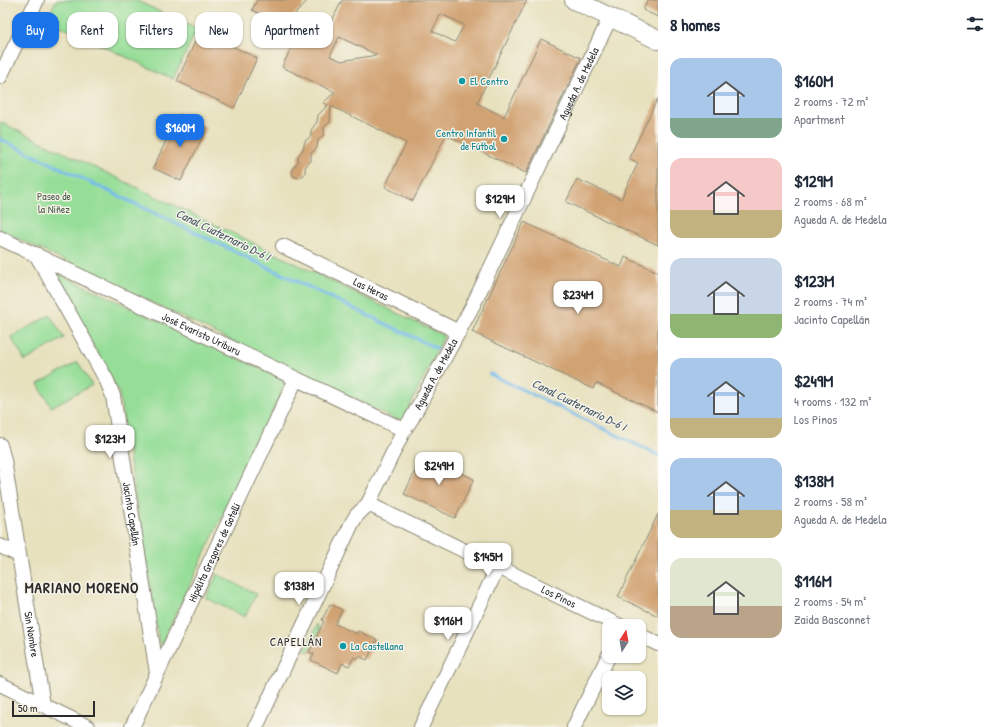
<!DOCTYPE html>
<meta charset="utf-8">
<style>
body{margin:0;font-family:"Patrick Hand",sans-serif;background:#f6f6f7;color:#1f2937;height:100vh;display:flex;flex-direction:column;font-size:15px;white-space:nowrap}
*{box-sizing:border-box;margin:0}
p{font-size:13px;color:#747a83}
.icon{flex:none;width:22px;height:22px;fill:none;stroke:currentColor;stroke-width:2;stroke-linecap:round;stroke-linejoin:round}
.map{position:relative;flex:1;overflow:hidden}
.details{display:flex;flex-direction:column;background:#fff;width:340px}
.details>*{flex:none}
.top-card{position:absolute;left:12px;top:12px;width:380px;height:36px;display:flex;gap:8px}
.needle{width:26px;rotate:11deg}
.buttons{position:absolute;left:602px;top:619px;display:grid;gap:8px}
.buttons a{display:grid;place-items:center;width:44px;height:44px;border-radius:8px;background:#fff;box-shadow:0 1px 3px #0004;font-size:20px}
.scale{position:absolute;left:12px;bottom:10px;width:83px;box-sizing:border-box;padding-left:4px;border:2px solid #2b2b2b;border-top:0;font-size:11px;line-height:14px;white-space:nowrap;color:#2b2b2b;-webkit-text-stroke:3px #f7f3e8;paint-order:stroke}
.price{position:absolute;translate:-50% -34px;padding:0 9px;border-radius:8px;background:#fff;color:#222;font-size:13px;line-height:26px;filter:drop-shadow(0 1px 2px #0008)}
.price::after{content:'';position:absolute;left:50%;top:24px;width:12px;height:9px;margin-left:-6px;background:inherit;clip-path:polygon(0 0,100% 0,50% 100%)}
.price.on{background:#1a73e8;color:#fff}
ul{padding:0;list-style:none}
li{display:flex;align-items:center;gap:12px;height:100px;padding:0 12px}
li span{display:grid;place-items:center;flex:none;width:112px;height:80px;border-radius:12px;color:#555}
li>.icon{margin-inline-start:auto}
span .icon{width:48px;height:48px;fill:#fffc;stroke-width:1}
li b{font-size:17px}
h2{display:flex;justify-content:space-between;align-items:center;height:48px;padding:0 12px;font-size:17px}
.chip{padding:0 14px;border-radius:12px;background:#fff;box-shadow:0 1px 3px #0004;font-size:14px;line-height:36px}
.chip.on{background:#1a73e8;color:#fff}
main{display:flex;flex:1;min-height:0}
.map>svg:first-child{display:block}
.green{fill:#96de98;stroke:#608462}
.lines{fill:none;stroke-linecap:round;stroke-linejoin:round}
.stream{stroke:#73baea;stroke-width:3.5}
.building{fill:#d1a373;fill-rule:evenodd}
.minor-casing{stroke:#898674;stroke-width:16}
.major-casing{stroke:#898674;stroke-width:20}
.minor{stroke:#fff;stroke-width:14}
.major{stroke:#fff;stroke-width:18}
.culture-dot{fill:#0f9aa8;stroke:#f7f3e8;stroke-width:1.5}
.labels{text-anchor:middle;stroke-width:3;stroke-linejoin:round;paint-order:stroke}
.culture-label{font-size:11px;fill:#0d838f;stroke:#f7f3e8;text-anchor:start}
.street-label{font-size:11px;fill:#2b2b2b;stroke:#f7f3e8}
.park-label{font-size:11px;fill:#465846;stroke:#f7f3e8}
.water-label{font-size:12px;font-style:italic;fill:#415664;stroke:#f7f3e8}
.neighbourhood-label{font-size:12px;letter-spacing:1px;fill:#2b2b2b;stroke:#f7f3e8}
.district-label{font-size:15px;font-weight:bold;letter-spacing:1px;fill:#2b2b2b;stroke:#f7f3e8}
</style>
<main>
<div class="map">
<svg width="658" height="727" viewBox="0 0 658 727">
<rect width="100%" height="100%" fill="#f7f3e8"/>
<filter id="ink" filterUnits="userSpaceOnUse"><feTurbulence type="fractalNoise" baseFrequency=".025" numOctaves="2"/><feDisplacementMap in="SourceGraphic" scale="8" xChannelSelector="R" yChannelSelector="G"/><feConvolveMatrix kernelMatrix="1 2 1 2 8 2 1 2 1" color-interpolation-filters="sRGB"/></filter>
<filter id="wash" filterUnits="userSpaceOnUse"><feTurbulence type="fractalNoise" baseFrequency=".012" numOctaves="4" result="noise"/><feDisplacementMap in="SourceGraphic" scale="16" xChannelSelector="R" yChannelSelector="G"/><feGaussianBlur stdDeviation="0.9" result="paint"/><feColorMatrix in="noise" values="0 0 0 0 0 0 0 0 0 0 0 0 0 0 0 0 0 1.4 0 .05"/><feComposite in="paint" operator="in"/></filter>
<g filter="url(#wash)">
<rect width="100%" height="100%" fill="#e7e1be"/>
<path class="green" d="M56,0H135L197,29L173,79L47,20Z
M0,122L268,250L444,336L405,416L401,420L395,419L0,230Z
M55,272L282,379L284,383L283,389L161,645L159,643L119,393L54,273Z
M50,315L64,338L25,361L11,337Z
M78,362L92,385L51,407L38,384Z
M217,574L256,594L245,617L206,598Z
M317,624L319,631L309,652L305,650Z"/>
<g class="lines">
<path class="stream" d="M0,139L438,349
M490,374L658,455"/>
</g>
<g id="blocks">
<path class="building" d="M257,0H308L284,26L252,10Z
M342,0H527L477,103L504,117L541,39L581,58L526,173L446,135L413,201L385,187L406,143L331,106L330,122L324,127V135L318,140L317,148L311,153V161L305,167V174L299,178L293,176L292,169L298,162V156L303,149L305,141L311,136V130L317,122L318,115L328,105L323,103L335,92L282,67L304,20L327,31ZM441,14L464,25L455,42L432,31ZM339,37L377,55L347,60L342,61L330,56Z
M648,0H658V17L643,10Z
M200,31L257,58L234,108L177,81Z
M658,98V245L566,202L577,179L621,199L638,163L629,158Z
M179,114L207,128L181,181L153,168Z
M524,222L621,267L625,257L658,272V412L596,383L593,389L472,332Z
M423,455L474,479L455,518L404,494Z
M658,514V616L618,597Z
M330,604L342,610L335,624L357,634L358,631L377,640L367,660L359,656L357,659L354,657L349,666L342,663L338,673L311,660L314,654L309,652L324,621L322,620Z"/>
</g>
</g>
<g filter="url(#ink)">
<use href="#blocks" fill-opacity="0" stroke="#898674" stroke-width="1"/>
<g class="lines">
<defs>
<g id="minor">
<path d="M0,77L37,0"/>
<path id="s1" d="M0,238L404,430"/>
<path id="s2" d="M283,246L459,332"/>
<path id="s3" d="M36,254L107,381L113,396L157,673"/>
<path id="s4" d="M0,445L4,460L43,705"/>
<path id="s5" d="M368,504L620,626"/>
<path d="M0,546L19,555"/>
<path d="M639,635L658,644"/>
<path d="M0,684L88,727"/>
<path id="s6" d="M132,727L296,379"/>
<path id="s7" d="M256,727L352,523L356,516L368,504L404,430L412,418L473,305L610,18"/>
<path d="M421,727L498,567"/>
<path d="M574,727L609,655"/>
</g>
<path id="major" d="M574,0L658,40"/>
</defs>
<use href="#minor" class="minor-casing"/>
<use href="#major" class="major-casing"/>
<use href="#minor" class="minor"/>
<use href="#major" class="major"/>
</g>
</g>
<g class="culture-dot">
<circle cx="462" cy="81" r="4"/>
<circle cx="504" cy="139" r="4"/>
<circle cx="343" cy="646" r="4"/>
</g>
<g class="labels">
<g class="culture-label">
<text x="470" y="85">El Centro</text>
<text x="496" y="137" text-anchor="end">Centro Infantil<tspan x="496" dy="13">de Fútbol</tspan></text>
<text x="351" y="650">La Castellana</text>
</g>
<g class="street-label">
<text dy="4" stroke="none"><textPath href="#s7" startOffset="721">Agueda A. de Medela</textPath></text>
<text dy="4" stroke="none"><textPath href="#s2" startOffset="98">Las Heras</textPath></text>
<text dy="4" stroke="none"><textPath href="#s1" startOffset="223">José Evaristo Uriburu</textPath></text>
<text dy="4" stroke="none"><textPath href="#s7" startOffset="397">Agueda A. de Medela</textPath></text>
<text dy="4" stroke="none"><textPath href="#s3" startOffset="281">Jacinto Capellán</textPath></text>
<text dy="4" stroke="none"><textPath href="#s6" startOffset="193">Hipólita Gregores de Gotelli</textPath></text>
<text dy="4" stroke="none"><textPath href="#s5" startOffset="212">Los Pinos</textPath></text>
<text dy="4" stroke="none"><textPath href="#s4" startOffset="192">Sin Nombre</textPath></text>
</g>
<g class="park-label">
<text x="54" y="200">Paseo de<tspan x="54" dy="13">la Niñez</tspan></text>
</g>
<g class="water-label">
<text transform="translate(223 235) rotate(26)" y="4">Canal Cuaternario D-6 I</text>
<text transform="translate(579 405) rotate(26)" y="4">Canal Cuaternario D-6 I</text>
</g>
<g class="neighbourhood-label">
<text x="296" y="646">CAPELLÁN</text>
</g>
<g class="district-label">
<text x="82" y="593">MARIANO MORENO</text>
</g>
</g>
</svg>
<div class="buttons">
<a><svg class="needle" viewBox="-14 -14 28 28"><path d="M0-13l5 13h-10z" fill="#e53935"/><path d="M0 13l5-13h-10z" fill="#747a83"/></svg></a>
<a><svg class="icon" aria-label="layers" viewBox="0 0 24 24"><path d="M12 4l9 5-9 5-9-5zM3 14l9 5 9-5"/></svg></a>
</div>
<div class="scale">50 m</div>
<b class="price on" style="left:180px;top:148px">$160M</b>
<b class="price" style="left:500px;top:219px">$129M</b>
<b class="price" style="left:578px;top:315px">$234M</b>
<b class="price" style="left:110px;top:459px">$123M</b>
<b class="price" style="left:439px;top:486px">$249M</b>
<b class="price" style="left:488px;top:577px">$145M</b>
<b class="price" style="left:299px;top:606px">$138M</b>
<b class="price" style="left:448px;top:641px">$116M</b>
<div class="top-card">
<a class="chip on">Buy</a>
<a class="chip">Rent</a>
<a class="chip">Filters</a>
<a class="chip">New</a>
<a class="chip">Apartment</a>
</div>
</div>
<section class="details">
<h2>8 homes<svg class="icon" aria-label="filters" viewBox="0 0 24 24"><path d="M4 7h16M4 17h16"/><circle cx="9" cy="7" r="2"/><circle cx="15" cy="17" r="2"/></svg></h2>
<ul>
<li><span style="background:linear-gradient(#a9c7e8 75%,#7fa58c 0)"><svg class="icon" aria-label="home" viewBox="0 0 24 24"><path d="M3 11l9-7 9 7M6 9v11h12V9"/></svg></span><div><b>$160M</b><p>2 rooms · 72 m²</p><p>Apartment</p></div></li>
<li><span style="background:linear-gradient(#f6c9c9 65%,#c2b280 0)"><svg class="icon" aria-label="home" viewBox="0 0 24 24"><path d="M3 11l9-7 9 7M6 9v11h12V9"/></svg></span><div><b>$129M</b><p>2 rooms · 68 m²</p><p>Agueda A. de Medela</p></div></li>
<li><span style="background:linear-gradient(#c9d6e8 70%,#8fb573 0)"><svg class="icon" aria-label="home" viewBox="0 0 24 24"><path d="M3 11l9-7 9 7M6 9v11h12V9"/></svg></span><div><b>$123M</b><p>2 rooms · 74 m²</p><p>Jacinto Capellán</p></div></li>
<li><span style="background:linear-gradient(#a9c7e8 75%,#c2b280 0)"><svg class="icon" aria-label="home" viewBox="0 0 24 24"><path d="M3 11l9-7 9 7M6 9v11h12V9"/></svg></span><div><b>$249M</b><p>4 rooms · 132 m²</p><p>Los Pinos</p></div></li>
<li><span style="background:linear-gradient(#a9c7e8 65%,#c2b280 0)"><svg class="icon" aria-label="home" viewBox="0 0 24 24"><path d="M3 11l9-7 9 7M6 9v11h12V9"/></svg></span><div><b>$138M</b><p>2 rooms · 58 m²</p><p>Agueda A. de Medela</p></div></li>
<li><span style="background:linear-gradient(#dfe7d0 60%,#b9a48a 0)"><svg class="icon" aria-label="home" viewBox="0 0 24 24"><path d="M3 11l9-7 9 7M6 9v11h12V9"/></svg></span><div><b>$116M</b><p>2 rooms · 54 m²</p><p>Zaida Basconnet</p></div></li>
</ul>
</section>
</main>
